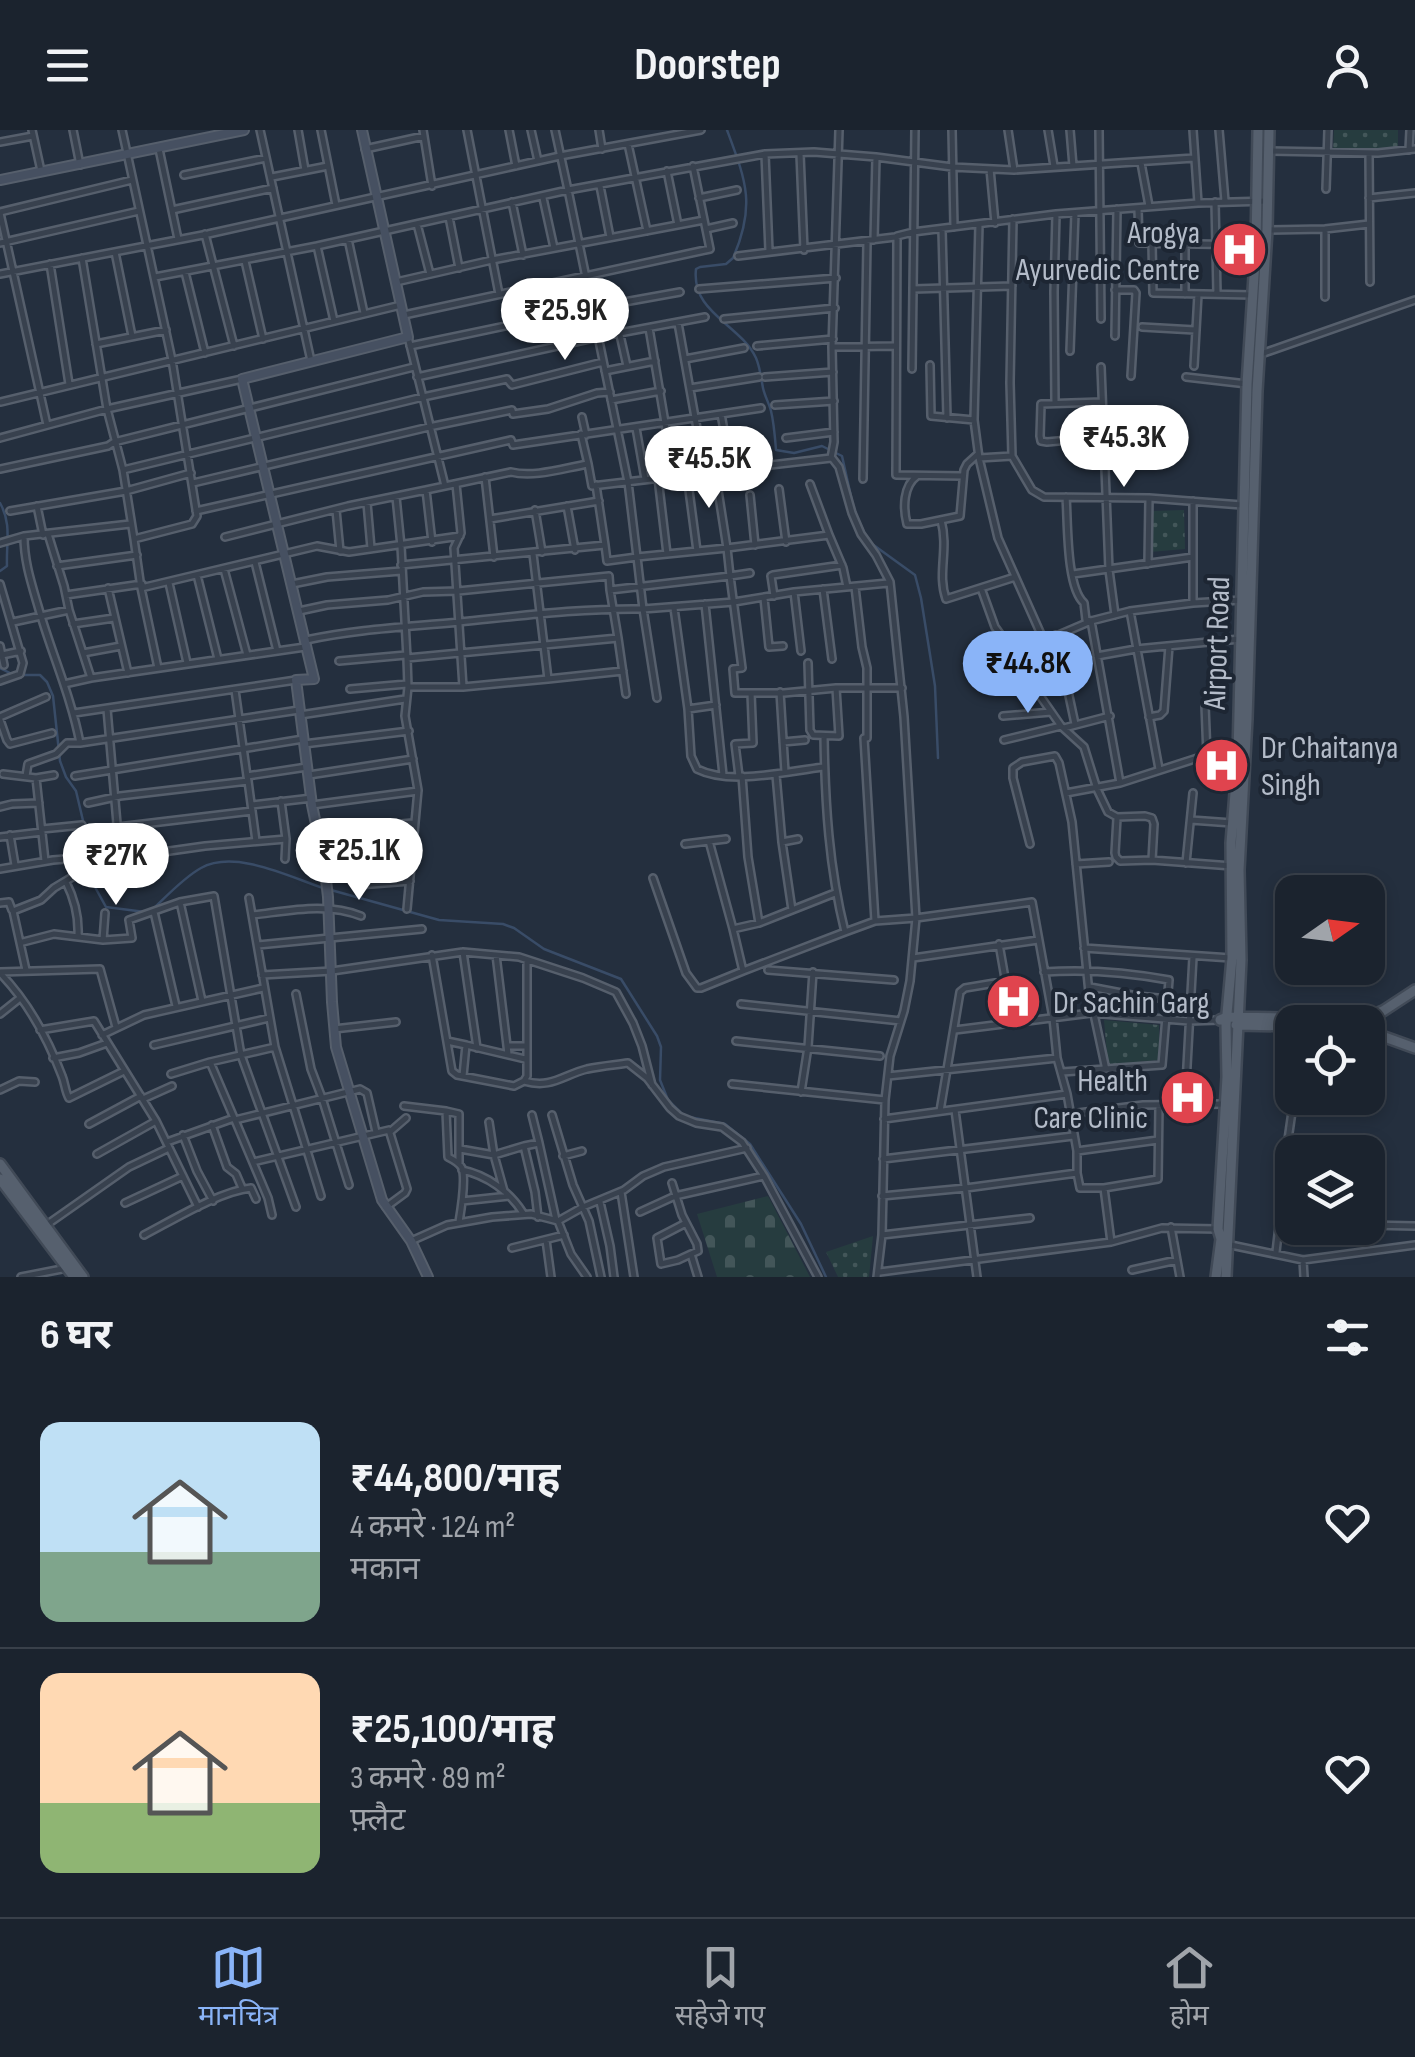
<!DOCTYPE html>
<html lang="hi">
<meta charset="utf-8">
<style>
body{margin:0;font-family:"Sofia Sans Condensed","Noto Sans Devanagari",sans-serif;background:#282f3a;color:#f1f3f6;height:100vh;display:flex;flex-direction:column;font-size:38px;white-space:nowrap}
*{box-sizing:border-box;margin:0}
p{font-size:32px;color:#a0a4aa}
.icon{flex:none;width:55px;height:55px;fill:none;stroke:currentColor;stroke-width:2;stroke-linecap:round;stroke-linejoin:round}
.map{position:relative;height:1147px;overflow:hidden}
.sheet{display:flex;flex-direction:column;background:#1b232e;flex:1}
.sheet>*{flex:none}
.needle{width:65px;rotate:76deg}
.controls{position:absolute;left:1275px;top:745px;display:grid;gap:20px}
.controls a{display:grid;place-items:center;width:110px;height:110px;border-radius:20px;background:#1b232e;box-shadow:0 5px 15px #0003,0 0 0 2px #39404a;font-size:50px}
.price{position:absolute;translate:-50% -85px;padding:0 22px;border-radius:35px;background:#fff;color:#222;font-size:32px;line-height:65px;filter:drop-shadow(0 2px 5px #0008)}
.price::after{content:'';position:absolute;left:50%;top:60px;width:30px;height:22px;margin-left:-15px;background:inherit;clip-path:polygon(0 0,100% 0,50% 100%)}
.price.current{background:#8ab4f8;color:#111}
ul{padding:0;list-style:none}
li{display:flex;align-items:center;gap:30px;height:250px;padding:0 40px}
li+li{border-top:2px solid #39404a}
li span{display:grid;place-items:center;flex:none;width:280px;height:200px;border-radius:20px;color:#555}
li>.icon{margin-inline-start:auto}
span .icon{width:120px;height:120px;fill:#fffc;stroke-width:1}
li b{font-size:42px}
h2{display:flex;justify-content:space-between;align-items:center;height:120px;padding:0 40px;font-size:42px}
header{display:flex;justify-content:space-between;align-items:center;height:130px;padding:0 40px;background:#1b232e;font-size:45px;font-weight:700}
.dock{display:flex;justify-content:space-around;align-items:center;height:140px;border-top:2px solid #39404a;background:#1b232e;font-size:28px;color:#a0a4aa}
.dock a{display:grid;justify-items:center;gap:5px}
.dock .current{color:#8ab4f8}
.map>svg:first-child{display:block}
.cemetery{fill:url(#cemetery-stones)}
.park{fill:url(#park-dots)}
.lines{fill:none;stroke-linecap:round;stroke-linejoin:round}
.stream{stroke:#394c67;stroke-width:2.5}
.street-casing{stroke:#565f6c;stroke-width:10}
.secondary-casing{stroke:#565f6c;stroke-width:12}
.primary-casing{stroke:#414a57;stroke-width:14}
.street{stroke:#38414e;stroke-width:5}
.secondary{stroke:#465061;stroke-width:8}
.primary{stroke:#56606e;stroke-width:9}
.labels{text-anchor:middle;stroke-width:8;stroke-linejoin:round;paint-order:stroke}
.poi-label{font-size:32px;fill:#b4bcc9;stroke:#1d2633;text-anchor:end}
.street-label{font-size:32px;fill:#b4bcc9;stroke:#1d2633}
</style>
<header><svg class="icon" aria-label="menu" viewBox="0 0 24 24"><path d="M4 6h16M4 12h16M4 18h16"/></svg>Doorstep<svg class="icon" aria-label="person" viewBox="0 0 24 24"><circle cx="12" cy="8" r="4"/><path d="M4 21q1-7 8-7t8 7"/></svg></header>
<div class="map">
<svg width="1415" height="1147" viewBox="0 0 1415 1147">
<defs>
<pattern id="cemetery-stones" width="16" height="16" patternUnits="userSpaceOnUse" patternTransform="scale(2.5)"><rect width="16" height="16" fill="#263c3f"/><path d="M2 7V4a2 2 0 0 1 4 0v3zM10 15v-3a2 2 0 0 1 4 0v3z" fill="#435659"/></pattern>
<pattern id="park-dots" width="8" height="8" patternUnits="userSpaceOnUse" patternTransform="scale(2.5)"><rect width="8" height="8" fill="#263c3f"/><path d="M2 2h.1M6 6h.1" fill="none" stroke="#435659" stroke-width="1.8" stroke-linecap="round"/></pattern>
</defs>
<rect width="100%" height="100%" fill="#242f3e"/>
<path class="cemetery" d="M768,1066L810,1147H717L697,1084Z"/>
<path class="park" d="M1334,0H1398V20H1333Z
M1184,380L1185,419L1150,422L1151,381Z
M1104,890L1159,895V930L1108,935Z
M873,1106L869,1147H838L826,1122Z"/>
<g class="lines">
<path class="stream" d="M727,0C746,51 756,75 733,128L726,134L700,137L696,139C691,183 740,194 756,228C760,237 761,248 763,258C765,267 769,273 771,281C774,293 775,307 776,320L794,323L822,316L842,326L854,380L868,411L915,445L921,468L935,556L938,628
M0,373C12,394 6,413 7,436L0,441
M0,538L12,544
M20,545H40L47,552L53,566L60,631L66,647L76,661L89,716L87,736L90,748L106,777L145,782
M331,760L439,790L503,794L514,798L544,819L621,849L657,906L661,917L660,950L668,970L684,986L725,994L750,1014L801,1094L826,1147
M152,780C167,766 183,748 201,738C235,719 290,747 323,758"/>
<defs>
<path id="street" d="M32,0L41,41
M73,0L80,35
M122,0L172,230L197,386L192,394L134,409L141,458L317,416L349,422L460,406
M260,0L311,231
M298,0L305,40
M321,0L336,75
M423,0L432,56
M467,0L499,164
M509,0L516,36
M531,0L538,31
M555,0L568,60L765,24L814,22L876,27L952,37L1014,40L1194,28
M599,0L602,19
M952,0L954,97
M1008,0L1014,40
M1048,0L1054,36
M1070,0L1073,36
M1099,0L1101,189
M1193,0L1198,73
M1219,0L1225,71
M0,12L33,6
M628,14L647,101
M159,19L178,109
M365,19L424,6
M1409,20L1410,0
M1269,21L1378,23L1415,19
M1369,23L1370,152
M765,24L769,121
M800,24L804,120
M1141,33L1149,76
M990,39L995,93
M667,41L678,95
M184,45L266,28
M272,47L328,36
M600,56L610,107
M1326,59L1328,0
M543,68L554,118
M699,68L737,60
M1369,68L1415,63
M512,72L523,125
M1215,72L1217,164
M1138,79L1139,113L1256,115
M172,80L273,58
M0,82L132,50
M0,83L47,295
M449,87L459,138
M1013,89L1010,253L1012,326L1032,360L1044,367L1149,368L1242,375
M417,94L430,144
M979,94L974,290L979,328L998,408L1044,511
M706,99L733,93
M942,100L947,288
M1267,100L1325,99L1369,94
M205,104L234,216
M348,109L364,183
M874,110L876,27
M0,113L139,81
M1152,113L1153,163L1253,165
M317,116L334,191
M115,122L132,206
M738,126L895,107
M82,128L107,279L123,340L134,409
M245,131L263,209
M50,134L69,254
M185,142L205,223
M0,144L208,104L560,26L701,0
M155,147L317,116L568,60L628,352L637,427L727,418L715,341
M396,152L492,130L704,90
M699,159L836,148
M913,159L1012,156
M1115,160H1134L1136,163L1131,246
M1185,164V114
M1325,167V99
M404,185L710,119L693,36
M724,189L835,178
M678,193L705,343
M1142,197L1195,200
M649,198L674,346
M620,205L627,236
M1115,206L1117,79
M408,207L445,356L511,342C534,348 564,338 588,334L592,356L831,328L834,312L832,217L839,0
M96,214L166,200
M410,216L591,178L680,162
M757,216L833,209
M832,217L894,216
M1070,221L1075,83
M1261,224L1415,170
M685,229L744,218
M930,235L931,286L974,290
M1194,236L1198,164
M1101,237L1109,440L1115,485
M912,239L915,0
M605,241L655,231
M417,247L598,207L705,187
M765,247L833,242
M1186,247L1247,254
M690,258L759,247
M611,270L661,261
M1,272L401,175
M1102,272L1041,274L1040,306L1041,311L1047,312L1103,307
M1055,273L1054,162L1056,84
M775,275L834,271
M721,284L727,317
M582,287L586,305
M636,298L645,349
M581,304L588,334
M0,308L107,279L242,249
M786,308L834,302
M979,328L1012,326
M0,339L108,316L114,312L414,237
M732,339L727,317L760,312
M123,340L423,267L507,249L512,255L603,232
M687,345L697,421
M917,346C903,356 903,378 907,394H921L960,386L964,340L967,334L978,324
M963,346L896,345L897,106L913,102L1056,84L1198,73L1268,71
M485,347L494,427
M658,348L667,424
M863,349L867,112
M193,353L429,297L512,280L513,284L548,279L597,263L610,262
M456,354L461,403L454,418L463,557L548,549
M810,354L829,405
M596,355L605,415
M779,359L786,412
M750,365L755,415
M396,367L401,416L407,528L408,557L405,586L418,660L407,779
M1066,367C1068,392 1066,457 1084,473L1086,490L1091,491L1120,653
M367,373L371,418
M37,376L43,405
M567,376L575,420
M336,380L340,421
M535,380L542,422
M10,381L126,361L191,343
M196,381L511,310L513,315L761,278
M490,389L599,371
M941,390C949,420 937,443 946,469L1015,447
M48,404L64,456L69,480L91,548L305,517
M24,406C24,431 31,452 38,476C51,522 71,566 80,613
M225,407L348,376L426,360
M432,412L426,360L445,356
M0,413L24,406L130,394
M533,424L548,549L623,541
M255,432L277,521
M1148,434L1149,368
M57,436L137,425
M224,439L247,525
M750,443L730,446L727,418L829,405L843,438L847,457
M1073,444L1193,427
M197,445L218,529
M169,453L187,533
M292,454L327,447L401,441
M855,457L862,517L867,538V608
M108,458L128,543
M141,458L158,538
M981,458L995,497L1003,508H1010
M823,459L832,529
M794,462L801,521
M66,465L142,454
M774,466L771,446L773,445L842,435
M764,468L769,517L783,516
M1193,473V371
M705,474L723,645
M674,478L688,579L691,626L697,639C731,656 787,641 824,637
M299,481L327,475L388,470L423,462L458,461L609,446L610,460L730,446L742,538L733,539L735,563H751L753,613L735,614L739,646
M1130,481L1159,639
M13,492L69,480
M73,494L114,488
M1056,505L1075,594
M618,508L626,564
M306,510C357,499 407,497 459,492C520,486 581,478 643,479L637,427L607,431L605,415L401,435
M0,516L4,535
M83,523L121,516
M2,525L21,521
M1097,526L1136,519L1240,509
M407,528L618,508L610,460
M339,531L406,525
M808,533L810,600L813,605L839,606L836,558
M1029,550L1062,539
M0,551L20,544L23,533L0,454
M64,554L91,548
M408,557H463
M350,559L407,554
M235,560L247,646
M780,562L785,642
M751,563H784L836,558H902
M657,568L643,479L734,472L794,462L888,453
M1205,575L1207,625
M107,579L120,728
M688,579L716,575
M74,583L296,550
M300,585L405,569
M1003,586L1051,582
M0,587L46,567
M1149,587L1160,585L1164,581L1169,516
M0,590L7,610L10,614L52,603
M1064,598L1110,586
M824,606C825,673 829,738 845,802L875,791L916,788L904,587L890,452L876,425L861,404L852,383L839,337L832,328
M864,608L875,791
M1004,610L1061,596
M783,612L805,610
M304,614L409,601
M3,644L36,648L54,645
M309,645L413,629
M776,645L782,712
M26,646L28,634L56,624L67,613H80L299,580
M75,646L303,609
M742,646L748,727L759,793L792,780
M36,648L45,731
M248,651L256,711
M1066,663L1120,653L1207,625H1238
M281,671L286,709L285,729
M88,673L120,666L248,651L247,646L307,637
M252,675L312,668
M312,675L418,661
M0,677L12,674L39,673
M1117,688L1115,723L1116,727L1120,731L1152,730L1232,736
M1191,690L1232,693
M42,699L82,695
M93,700L252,681
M10,705L15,735
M318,705L366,697L413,693
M0,707L42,702
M726,709L709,711L733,799L759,793
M798,709L782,712L792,780L835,763
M685,714L709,711
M1030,714L1013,648V638L1022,632L1055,626L1059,633L1072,692L1091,883
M150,724L154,740
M123,728L126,751
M353,729L358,755L410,751
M1152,730L1154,694L1152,688L1145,686L1117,687L1108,682L1097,659L1084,617L1061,596L1029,550L1024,546L981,552L976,545L973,533L976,530L1028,518L1091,491L1130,481L1193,473L1242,470
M324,733L412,722
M1186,733L1193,663
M1076,734L1109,732
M0,739L53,730L78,728
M653,748L686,843L697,858H701L743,841
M66,752C75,770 79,786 78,806
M249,768L275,917L321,1066
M0,773L9,772L12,780
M154,782L176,876
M105,783L103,810L132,808L129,790L180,772
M252,785C288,781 327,772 361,786
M733,799L743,841L845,802
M23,812L54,804L103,810
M999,814L1013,894
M258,815L422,799
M1084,818L1231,828
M463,822L477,918
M432,825L452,941L457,945L514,956L524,951L527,946V831
M496,825L508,924
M913,828L1038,810
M26,840L13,781L41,770L54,758L99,731L205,716L286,709
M768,840L894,850
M0,842L100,839L116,897
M1044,842C1087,839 1126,842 1169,850L1162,935L1062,942
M0,843C27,871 48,909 62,946C65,953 65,961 69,968L124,941
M262,845L332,841L463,822L519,827L583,848L616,862L633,893L642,916L652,955
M1090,857L1137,866L1168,869
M296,864L311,939L322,968L349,1055
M202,871L180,772L214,766L241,925L296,1077
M741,874L901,891
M0,884L20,868
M1094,884L1106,940
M334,899L396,892
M40,900L94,891L156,991L198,1077
M955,900L1091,883L1189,891L1220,890
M102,905L144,885L263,858
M447,911L466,915
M736,911L880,926
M154,915L269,888
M507,916H527
M53,928L79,923L107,913
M210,932L234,988
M171,944L210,932L275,917
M463,946L466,915L525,929
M888,946L1057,928
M524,951C551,959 563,945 587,939C601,936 614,935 628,933L647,948L670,978L679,986L696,993L722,997L742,1012L764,1046L818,1147
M732,954L885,970
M1186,954L1193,827
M0,960L19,951L35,952
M801,962L808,917L813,842
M1294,968L1283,1044L1279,1095L1297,1098H1313
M143,969L172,956
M404,976L446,981L448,1027C452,1029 460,1034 462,1038C466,1049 461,1080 459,1092
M955,980L977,1147
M446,981L459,984V1034
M940,981L960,862L965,858L1007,851
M1070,984L1143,975L1225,974
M532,985L539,1013
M552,985L573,1055L589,1091L601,1147
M884,989L1067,964
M235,990L268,1068L272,1085
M489,992L494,1025L524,1016
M89,994L141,966
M212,995L227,1037L236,1044L242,1058
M391,1001L406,988
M183,1005L197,1041L213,1071
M167,1012L234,988L235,990L360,959L367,963L376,1002
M460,1019L494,1025L504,1061
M1077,1021L1158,1010
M97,1024L156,991
M563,1026L582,1021
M883,1029L1073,1006
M253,1032L389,1000L407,1059L405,1063L386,1077
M462,1040C487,1045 510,1062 523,1083
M672,1053L682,1085L697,1114L698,1121L691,1124L698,1147
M1104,1058L1111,1112
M621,1062L634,1147
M882,1066L966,1058L1077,1043
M462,1071L509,1066
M600,1072L610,1116L614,1147
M125,1073L183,1046
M640,1082L675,1066L764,1046
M538,1087L535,1062L524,1016L539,1013L556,1090
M558,1091L583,1077L624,1060L643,1046L664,1037L747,1018
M686,1093L657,1108L661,1134L678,1130L691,1124
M1368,1095L1415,1096
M45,1096L129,1037L169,1018
M1171,1097L1180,1147
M144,1105C173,1090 220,1061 251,1058L256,1069
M882,1105L1030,1088
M546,1110L551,1147
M411,1111L447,1095L492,1087L531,1084L558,1091L571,1124L587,1147
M1226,1114L1303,1130L1415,1115
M512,1118L564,1105
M1276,1122L1279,1096
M1303,1130L1304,1147
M1132,1140L1177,1130
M880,1142L1111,1112L1162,1098L1218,1099
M21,1147L67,1138
M877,1147L882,1105L885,970L890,926L904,881L910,851L916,788L1032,772L1053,888L1057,928L1067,964L1077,1021V1043L1080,1058H1104L1158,1049L1159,975"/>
<path id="secondary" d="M362,0L408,207L242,249L314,549L296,550L312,675L324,733L328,767L332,872L336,917L382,1070L411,1111L428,1147
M0,50L244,0"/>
<path id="primary" d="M1220,890L1227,887L1349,889L1369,887L1383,881L1415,860
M1236,895L1292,896
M1368,901L1415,918
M0,1034L83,1147
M0,1049L74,1147
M1216,1147L1221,1109L1218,1099L1227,947L1226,895L1232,828L1231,713L1238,625L1247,254L1256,115L1258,0
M1226,1147L1241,830L1239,740L1247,589L1257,261L1267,100L1269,0"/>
</defs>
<use href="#street" class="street-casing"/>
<use href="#secondary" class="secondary-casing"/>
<use href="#primary" class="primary-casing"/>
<use href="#street" class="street"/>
<use href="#secondary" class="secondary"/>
<use href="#primary" class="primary"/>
</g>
<defs>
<symbol id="hospital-disc" viewBox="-11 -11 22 22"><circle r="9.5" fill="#e0444e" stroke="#1d2633"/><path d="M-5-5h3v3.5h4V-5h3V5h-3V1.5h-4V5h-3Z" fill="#fff"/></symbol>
</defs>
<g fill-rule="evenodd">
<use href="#hospital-disc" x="1208" y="88" width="63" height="63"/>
<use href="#hospital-disc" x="1190" y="604" width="63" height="63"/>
<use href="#hospital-disc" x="982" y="840" width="63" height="63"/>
<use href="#hospital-disc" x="1156" y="936" width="63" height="63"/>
</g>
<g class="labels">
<g class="poi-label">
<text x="1200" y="113">Arogya<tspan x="1200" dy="37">Ayurvedic Centre</tspan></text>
<text x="1261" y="628" text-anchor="start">Dr Chaitanya<tspan x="1261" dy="37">Singh</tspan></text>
<text x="1053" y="883" text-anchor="start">Dr Sachin Garg</text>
<text x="1148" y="961">Health<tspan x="1148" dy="37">Care Clinic</tspan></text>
</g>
<g class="street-label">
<text transform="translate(1216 513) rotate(-88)" y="11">Airport Road</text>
</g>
</g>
</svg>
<div class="controls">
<a><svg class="needle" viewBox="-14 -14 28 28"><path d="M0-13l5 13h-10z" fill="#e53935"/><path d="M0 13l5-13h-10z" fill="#a0a4aa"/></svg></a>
<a><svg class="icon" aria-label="locate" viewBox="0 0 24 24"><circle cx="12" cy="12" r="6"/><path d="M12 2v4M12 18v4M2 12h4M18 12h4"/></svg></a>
<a><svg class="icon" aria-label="layers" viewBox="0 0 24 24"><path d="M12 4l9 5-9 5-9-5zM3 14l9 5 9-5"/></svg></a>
</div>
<b class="price" style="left:565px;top:233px">₹25.9K</b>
<b class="price" style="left:1124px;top:360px">₹45.3K</b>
<b class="price" style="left:709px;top:381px">₹45.5K</b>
<b class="price current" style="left:1028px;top:586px">₹44.8K</b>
<b class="price" style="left:359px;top:773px">₹25.1K</b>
<b class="price" style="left:116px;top:778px">₹27K</b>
</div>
<section class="sheet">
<h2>6 घर<svg class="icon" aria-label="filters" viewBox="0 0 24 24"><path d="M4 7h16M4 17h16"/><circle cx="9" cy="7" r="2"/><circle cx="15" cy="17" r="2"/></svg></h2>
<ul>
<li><span style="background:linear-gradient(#bfe0f5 65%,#7fa58c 0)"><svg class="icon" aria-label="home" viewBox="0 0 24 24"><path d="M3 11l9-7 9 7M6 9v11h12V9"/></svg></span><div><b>₹44,800/माह</b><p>4 कमरे · 124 m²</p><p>मकान</p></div><svg class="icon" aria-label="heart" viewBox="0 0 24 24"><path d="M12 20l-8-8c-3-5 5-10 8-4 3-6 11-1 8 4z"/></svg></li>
<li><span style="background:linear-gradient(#ffd9b3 65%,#8fb573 0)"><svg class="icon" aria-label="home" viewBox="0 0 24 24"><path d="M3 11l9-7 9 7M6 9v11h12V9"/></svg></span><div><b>₹25,100/माह</b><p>3 कमरे · 89 m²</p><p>फ़्लैट</p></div><svg class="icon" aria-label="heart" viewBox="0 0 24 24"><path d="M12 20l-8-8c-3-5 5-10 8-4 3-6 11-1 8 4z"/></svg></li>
</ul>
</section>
<nav class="dock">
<a class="current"><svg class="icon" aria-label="map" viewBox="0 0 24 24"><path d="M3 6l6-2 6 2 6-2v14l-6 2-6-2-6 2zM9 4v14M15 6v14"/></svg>मानचित्र</a>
<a><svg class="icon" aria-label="saved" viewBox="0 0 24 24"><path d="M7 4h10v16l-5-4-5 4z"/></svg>सहेजे गए</a>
<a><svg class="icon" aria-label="home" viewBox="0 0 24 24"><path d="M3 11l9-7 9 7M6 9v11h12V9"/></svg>होम</a>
</nav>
